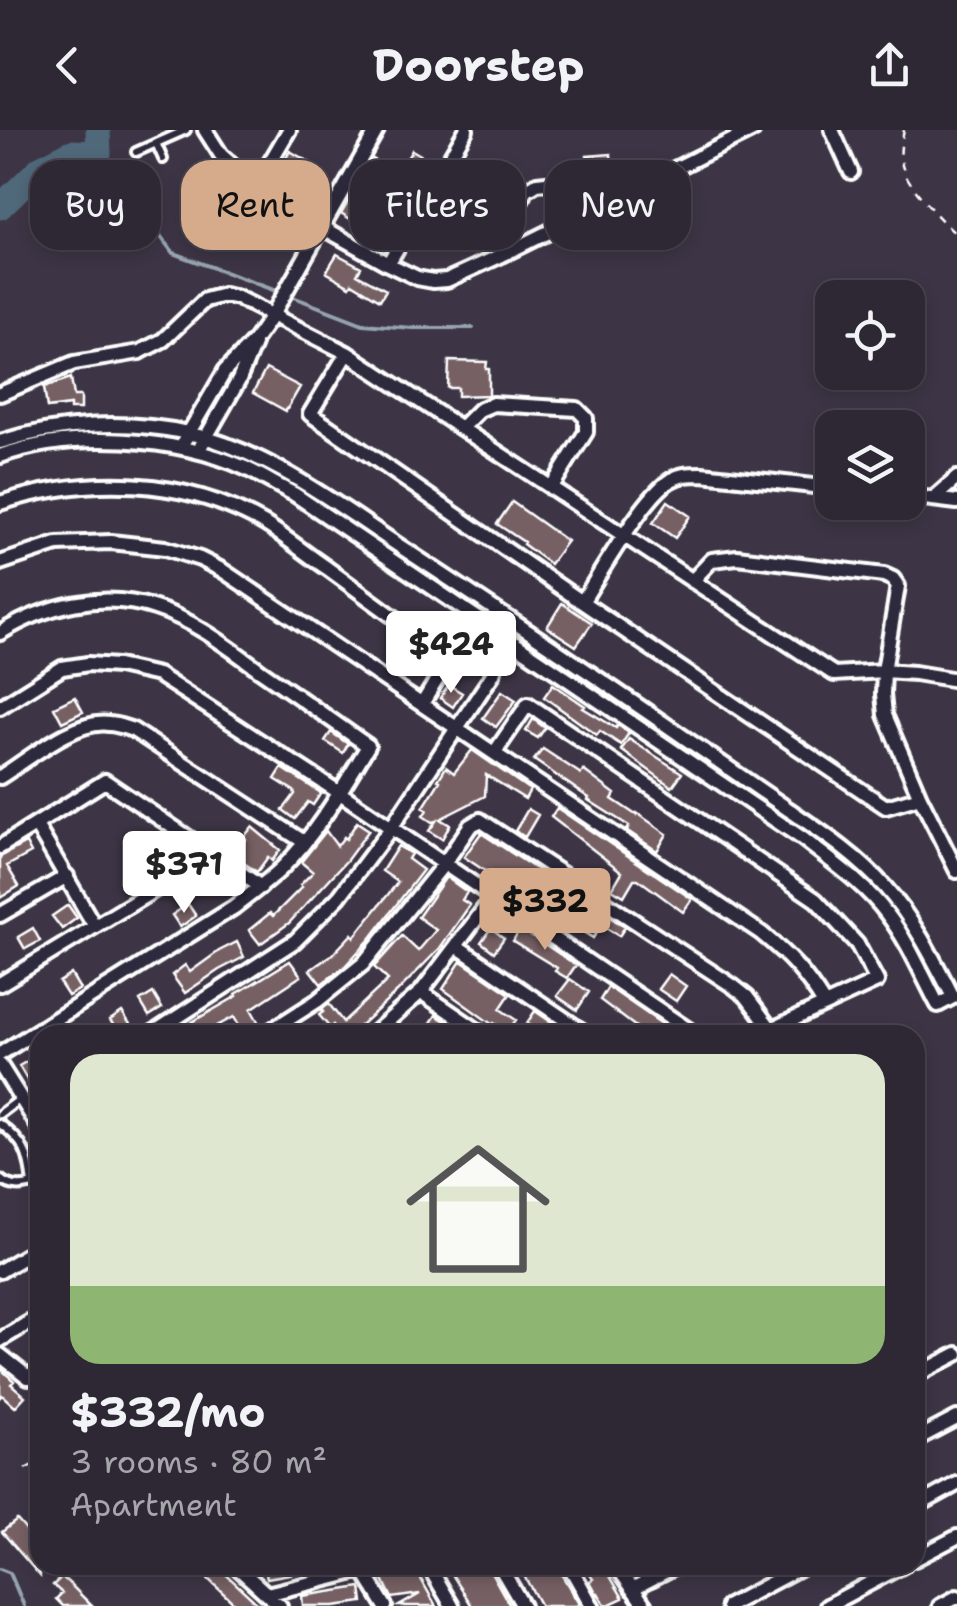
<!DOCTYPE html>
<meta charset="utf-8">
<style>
body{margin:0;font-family:"Shantell Sans",sans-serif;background:#3a3440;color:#f1f3f6;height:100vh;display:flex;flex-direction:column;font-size:38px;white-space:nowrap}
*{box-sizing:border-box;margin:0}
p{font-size:32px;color:#a7a6ac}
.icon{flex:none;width:55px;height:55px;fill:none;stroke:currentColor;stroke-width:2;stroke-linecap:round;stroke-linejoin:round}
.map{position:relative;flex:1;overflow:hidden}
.drawer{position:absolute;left:30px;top:895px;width:895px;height:550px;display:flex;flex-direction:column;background:#2e2834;border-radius:30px;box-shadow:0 5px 15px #0003,0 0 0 2px #49444f}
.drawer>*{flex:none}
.guide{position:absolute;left:30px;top:30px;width:898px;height:90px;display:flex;gap:20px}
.fabs{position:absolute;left:815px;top:150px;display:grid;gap:20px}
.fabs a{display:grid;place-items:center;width:110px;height:110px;border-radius:20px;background:#2e2834;box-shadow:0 5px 15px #0003,0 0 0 2px #49444f;font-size:50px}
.price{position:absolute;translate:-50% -85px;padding:0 22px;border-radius:10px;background:#fff;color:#222;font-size:32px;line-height:65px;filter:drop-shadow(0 2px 5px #0008)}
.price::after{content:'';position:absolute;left:50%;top:60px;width:30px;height:22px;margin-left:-15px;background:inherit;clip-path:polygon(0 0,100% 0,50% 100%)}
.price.on{background:#d6ab8b;color:#111}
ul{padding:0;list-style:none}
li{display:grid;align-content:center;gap:20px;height:530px;padding:0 40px}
li span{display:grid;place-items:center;height:310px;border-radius:30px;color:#555}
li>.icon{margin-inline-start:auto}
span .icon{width:180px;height:180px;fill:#fffc;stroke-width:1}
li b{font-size:42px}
.pill{padding:0 35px;border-radius:30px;background:#2e2834;box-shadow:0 5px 15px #0003,0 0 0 2px #49444f;font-size:35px;line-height:90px}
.pill.on{background:#d6ab8b;color:#111}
header{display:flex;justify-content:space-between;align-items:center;height:130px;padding:0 40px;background:#2e2834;font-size:45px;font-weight:700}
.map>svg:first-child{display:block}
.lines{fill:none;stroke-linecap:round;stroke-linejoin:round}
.stream{stroke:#96a4af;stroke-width:4}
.river{stroke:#50677a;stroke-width:25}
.building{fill:#766064;stroke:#fff;stroke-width:2.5}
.service-casing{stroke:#fff;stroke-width:14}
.minor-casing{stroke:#fff;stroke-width:20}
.path{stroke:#fff;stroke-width:2.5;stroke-dasharray:8 8;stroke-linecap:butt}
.service{stroke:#2f2a3d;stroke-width:6}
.minor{stroke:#2f2a3d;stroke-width:12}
</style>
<header><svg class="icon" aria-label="back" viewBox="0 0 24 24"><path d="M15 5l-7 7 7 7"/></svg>Doorstep<svg class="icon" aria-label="share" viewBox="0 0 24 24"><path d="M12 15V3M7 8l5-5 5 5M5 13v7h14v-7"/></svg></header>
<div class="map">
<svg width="957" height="1476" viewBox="0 0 957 1476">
<rect width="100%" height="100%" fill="#3d3545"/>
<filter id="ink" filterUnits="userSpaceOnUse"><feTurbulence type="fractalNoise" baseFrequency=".01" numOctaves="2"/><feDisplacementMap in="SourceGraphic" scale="20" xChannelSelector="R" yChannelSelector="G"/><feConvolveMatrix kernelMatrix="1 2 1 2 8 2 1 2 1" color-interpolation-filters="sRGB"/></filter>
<g filter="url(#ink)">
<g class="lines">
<path class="stream" d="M99,23L173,123L279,162
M288,165L363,194L412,198H473
M0,1439L10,1443L24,1476"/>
<path class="river" d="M0,77L40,38L72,22L99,23L98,0"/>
</g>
<path class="building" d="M412,20L432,32L419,53L399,42Z
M290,21L309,32L292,62L273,51Z
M611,24L613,57L589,59L587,26Z
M373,29L395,42L377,72L403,88L387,116L364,103L366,99L341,83Z
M235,56L263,74L245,103L216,86Z
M337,124L361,137L357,144L386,160L380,170L352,153L350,156L326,142Z
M449,231L487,232L486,239H489V265L458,266V258H448Z
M266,239L300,257L286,281L253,263Z
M71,248L74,266H81V279H70V275L47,278L44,257Z
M668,371L690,386L675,408L653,393Z
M512,372L567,411L550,434L523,414L524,412L497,394Z
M562,473L592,493L576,516L547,497Z
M553,554L585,576L583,578L616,598L618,595L629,603L621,615L600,601L597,605L544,567Z
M449,555L462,563L453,577L440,568Z
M502,561L516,570L496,597L483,588Z
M75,567L83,582L62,592L54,577Z
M533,589L545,598L538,608L526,601Z
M331,602L348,614L343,623L325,611Z
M629,609L682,643L672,657L621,620Z
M543,619L581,644L583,640L615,664L612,669L636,685L637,683L667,704L657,721L626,700L629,696L588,670L589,668L534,630Z
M472,620L530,660L525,669L486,645L485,666L440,689L450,695L442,709L429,701L436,691L432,692L423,686L427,680L423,678L440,651L438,650L446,637L454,643Z
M282,638L321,663L313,675L308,672L295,689L283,680L295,664L294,661L275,649Z
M557,678L692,769L683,782L638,749H634L624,766L612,759L622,742L551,687Z
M528,679L538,685L525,707L515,701Z
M357,692L369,700L347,730L289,793L260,814L249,800L270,783L273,786L302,757L300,755L313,742L301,732L326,701L337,716L344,707L346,709Z
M252,697L280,720L272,731L268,727L257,742L234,726L246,709L244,707Z
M481,703L625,797L619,806L601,795L593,808L583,802L587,797L574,789L578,782L552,765L542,779L464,727Z
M26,713L31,723L7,736L19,756L0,768V727Z
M398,716L411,724L408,729L423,740L370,809L343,838L321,854L310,840L333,824L352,804L354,807L398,752L382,741Z
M446,747L467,762L462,770L470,775L440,818L397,862L350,905H340L333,895L330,898L319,885L323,882L321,880L329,874L343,892L388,850L374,837L402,806L418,821L436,800L418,787Z
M188,774L196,786L180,797L172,785Z
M68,775L77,788L62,799L52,786Z
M33,798L40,811L25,819L18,807Z
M491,798L504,808L494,822L481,812Z
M520,798L576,835L567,848L555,841L557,838L513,811Z
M237,812L244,827L219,840L185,863L172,845L185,835L190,842L219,821Z
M290,831L301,846L251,879L260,895L256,899L244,905L234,887L200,905L192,892L237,866L236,864Z
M461,831L510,864L500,879L516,890L507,902L494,893L493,895L443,859Z
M71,844L80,859L68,866L59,852Z
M669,844L686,856L676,871L658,859Z
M570,849L589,862L577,880L557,866Z
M608,857L678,905H630L636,897L600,870Z
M153,863L162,878L149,886L140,871Z
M535,881L570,905H544L527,893Z
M122,882L134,900H128L120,905L110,890Z
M436,885L466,905H423Z
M40,924V949L30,955L19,936Z
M0,1238L14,1251L11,1254L25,1266L15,1277L2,1265L0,1267Z
M17,1390L40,1416V1446L2,1402Z
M193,1435H216L260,1476H237Z
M264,1435H307V1441L267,1448Z
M376,1435H413L436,1476H399L420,1464L392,1468Z
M446,1435H487L510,1476H472Z
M518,1435H556L579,1474L576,1476H541Z
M583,1435H606L608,1443L623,1468L606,1476L598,1463L597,1464L590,1451L593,1449Z
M62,1447L71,1455L92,1476H63L56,1469L62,1463L53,1455Z
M361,1457L363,1472L334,1476H303L302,1466Z"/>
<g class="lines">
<defs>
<path id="service" d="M156,13L163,29
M136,22L186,0
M0,984L20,969
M0,994C25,1012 29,1025 32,1055
M0,1049C12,1059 26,1058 40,1050"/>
<path id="minor" d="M205,0L221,25L256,56L322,97L388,134L417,148L433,151L447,150L502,125L753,0
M832,0L851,42
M256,56L289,0
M502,125L500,113L503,102L527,60L537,54L546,53L558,59L573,89
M388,134L466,0
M347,223L310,284L582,472L886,677L920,667
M0,264L74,233L140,222L163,210L205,170L224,165L238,168L347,223L834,544L884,541L915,543L957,550
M461,298L479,280L493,274L577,279L586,288V302L551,358
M184,311L225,241L254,211L273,184L377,0
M0,312C59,293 128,290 188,303C267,321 335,373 401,417C492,477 582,537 672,599C710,625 747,651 785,677C820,701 857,725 885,757C914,790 933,828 953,867L938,875C922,845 908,811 887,784C865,754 832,732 803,709L294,364C278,356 262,346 245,338C176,307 72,300 0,326
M201,316L239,250L254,214
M908,366L957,372
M933,369L957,348
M0,373C87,345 184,347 265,394C286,407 306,424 327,438C368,468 409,498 450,528L422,574
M0,433L57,414L111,412L165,418L200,429L222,440L761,803C789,826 805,843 824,874
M692,451L712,430L737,427L884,445L893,449L898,456L884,541L883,564L885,585L920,667L957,741
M582,472C600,444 645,365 671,350C681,344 690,344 702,344L832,358
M0,503C45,475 103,461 155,478C194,490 228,517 261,541C297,566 333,591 368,616C343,657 317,703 282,738C266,753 250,765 233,778L0,924
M0,577L62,538L88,534L118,536L158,545L340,663L696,905
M495,622L528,574L816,770L857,814L877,851L759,905
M0,647C29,629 75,589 109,594C117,594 126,598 133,600L304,712
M36,695L94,795
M0,717L105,651L261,757
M0,785L67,746
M458,817L588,905
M0,854L212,725
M421,862L484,905
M150,905L295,811L339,767L391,698L457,598L493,544L497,529L511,520
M264,905L317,871L363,834L444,734L470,696L480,690L733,856L747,867L771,899
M372,905L421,862L493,767
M0,935L40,999
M0,1141L40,1117
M0,1210L40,1186
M0,1225L28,1247H40
M915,1246L957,1224
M915,1310L957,1288
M915,1377L957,1354
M915,1429L957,1407
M235,1435L280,1476
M360,1435L385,1476
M428,1435L452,1476
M499,1435L523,1476
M569,1435L592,1476
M616,1435L645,1476
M632,1459L678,1435
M267,1464L363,1440
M728,1476L805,1435
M827,1476L904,1435
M940,1476L957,1467"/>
</defs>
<use href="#service" class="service-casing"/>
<use href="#minor" class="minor-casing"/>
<path class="path" d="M904,0C901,14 898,27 904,41C912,60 941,91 957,105
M25,1339L40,1331"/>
<use href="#service" class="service"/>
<use href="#minor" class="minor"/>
</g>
</g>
</svg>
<div class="fabs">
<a><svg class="icon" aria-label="locate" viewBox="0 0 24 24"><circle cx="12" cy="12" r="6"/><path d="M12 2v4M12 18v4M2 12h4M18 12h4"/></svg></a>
<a><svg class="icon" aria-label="layers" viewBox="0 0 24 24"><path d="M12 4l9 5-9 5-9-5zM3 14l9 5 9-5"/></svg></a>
</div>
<b class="price" style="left:451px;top:566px">$424</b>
<b class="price" style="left:184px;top:786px">$371</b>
<b class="price on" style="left:545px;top:823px">$332</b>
<div class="guide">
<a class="pill">Buy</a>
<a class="pill on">Rent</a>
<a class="pill">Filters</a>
<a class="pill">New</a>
</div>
<section class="drawer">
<ul>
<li><span style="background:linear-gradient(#dfe7d0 75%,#8fb573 0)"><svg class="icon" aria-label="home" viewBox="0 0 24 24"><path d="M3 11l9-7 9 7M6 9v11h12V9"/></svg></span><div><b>$332/mo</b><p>3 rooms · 80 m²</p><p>Apartment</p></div></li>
</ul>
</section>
</div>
